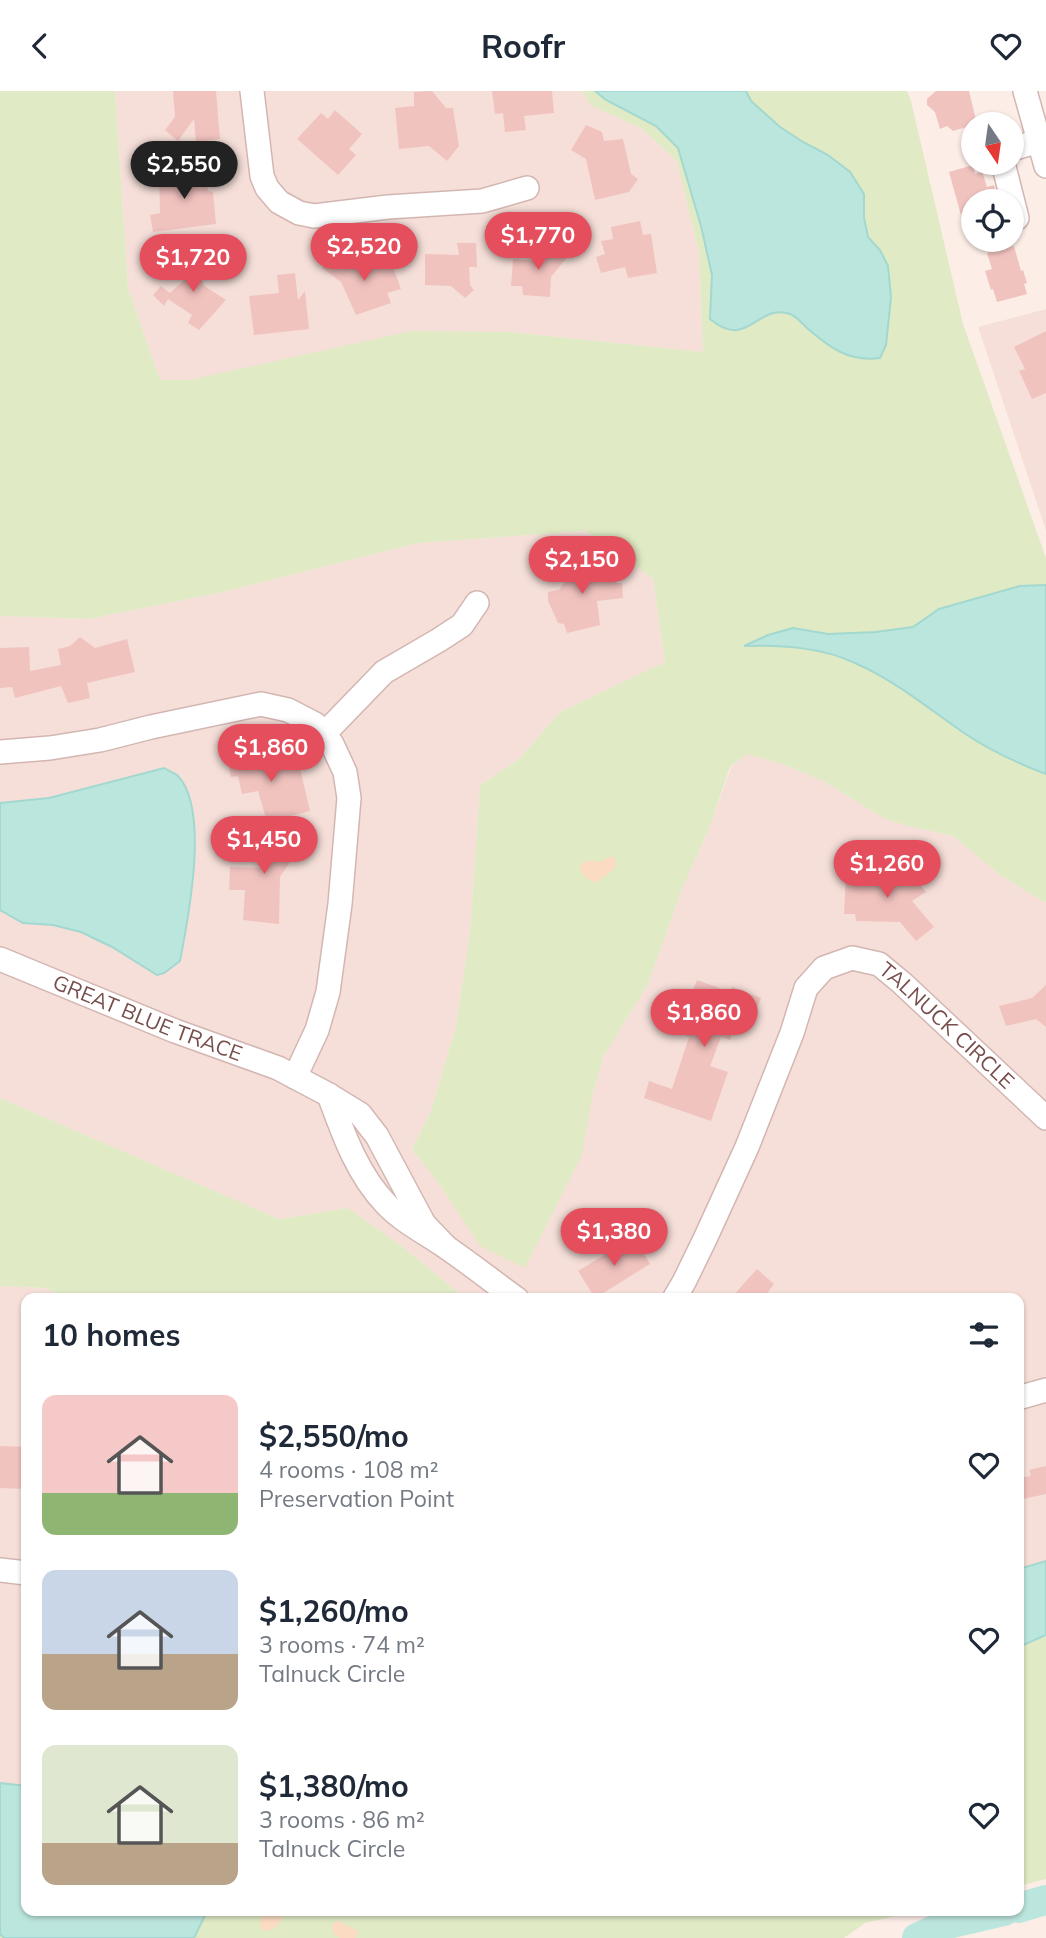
<!DOCTYPE html>
<meta charset="utf-8">
<style>
body{margin:0;font-family:Mulish,sans-serif;background:#f2f2f3;color:#1f2937;height:100vh;display:flex;flex-direction:column;font-size:26px;white-space:nowrap}
*{box-sizing:border-box;margin:0}
p{font-size:23px;color:#747a83}
.icon{flex:none;width:38px;height:38px;fill:none;stroke:currentColor;stroke-width:2;stroke-linecap:round;stroke-linejoin:round}
.map{position:relative;flex:1;overflow:hidden}
.sheet{position:absolute;left:21px;top:1202px;width:1003px;height:623px;display:flex;flex-direction:column;background:#fff;border-radius:14px;box-shadow:0 2px 5px #0004}
.sheet>*{flex:none}
.needle{width:46px;rotate:167deg}
.controls{position:absolute;left:961px;top:21px;display:grid;gap:14px}
.controls a{display:grid;place-items:center;width:63px;height:63px;border-radius:50%;background:#fff;box-shadow:0 2px 5px #0004;font-size:35px}
.price{position:absolute;translate:-50% -60px;padding:0 16px;border-radius:24px;background:#e54e5d;color:#fff;font-size:23px;line-height:46px;filter:drop-shadow(0 2px 4px #0008)}
.price::after{content:'';position:absolute;left:50%;top:42px;width:21px;height:16px;margin-left:-10px;background:inherit;clip-path:polygon(0 0,100% 0,50% 100%)}
.price.current{background:#222;color:#fff}
ul{padding:0;list-style:none}
li{display:flex;align-items:center;gap:21px;height:175px;padding:0 21px}
li span{display:grid;place-items:center;flex:none;width:196px;height:140px;border-radius:14px;color:#555}
li>.icon{margin-inline-start:auto}
span .icon{width:84px;height:84px;fill:#fffc;stroke-width:1}
li b{font-size:30px}
h2{display:flex;justify-content:space-between;align-items:center;height:84px;padding:0 21px;font-size:30px}
header{display:flex;justify-content:space-between;align-items:center;height:91px;padding:0 21px;background:#fff;font-size:32px;font-weight:700}
.map>svg:first-child{display:block}
.residential{fill:#f6dfd9}
.green{fill:#e0eac5}
.sand{fill:#fbdcc2}
.water{fill:#bbe6de;stroke:#a2d8cf;stroke-width:2}
.lines{fill:none;stroke-linecap:round;stroke-linejoin:round}
.river{stroke:#bbe6de;stroke-width:30}
.building{fill:#f1c3bf}
.minor-casing{stroke:#d3b6b2;stroke-width:26}
.minor{stroke:#fff;stroke-width:23}
.labels{text-anchor:middle;stroke-width:7;stroke-linejoin:round;paint-order:stroke}
.street-label{font-size:21px;fill:#764d4b;stroke:#fff2ee}
</style>
<header><svg class="icon" aria-label="back" viewBox="0 0 24 24"><path d="M15 5l-7 7 7 7"/></svg>Roofr<svg class="icon" aria-label="heart" viewBox="0 0 24 24"><path d="M12 20l-8-8c-3-5 5-10 8-4 3-6 11-1 8 4z"/></svg></header>
<div class="map">
<svg width="1046" height="1847" viewBox="0 0 1046 1847">
<rect width="100%" height="100%" fill="#fcede7"/>
<path class="residential" d="M115,0H582L590,14L641,37L677,70L699,162L703,261L510,241L189,289H160L128,197Z
M1046,218V440L978,236Z
M585,440L621,464L653,488L665,571L560,621L518,669L480,694L470,841L456,935L431,1020L412,1058L442,1097L592,1006L603,966L648,893L682,798L709,738L731,676L747,662L785,674L825,691L885,728L908,735L953,745L1000,784L1046,812V1499L1019,1504L1018,1208L465,1207L403,1156L348,1117L279,1128L0,1007V525L89,528L223,501L418,452Z
M0,1195L46,1197L67,1207L26,1208V1704L0,1702Z"/>
<path class="green" d="M0,0H115L128,197L160,289H189L411,240L510,241L703,261L699,162L677,70L641,37L590,14L582,0H907L911,10L963,233L1046,467V812L1000,784L953,745L908,735L885,728L825,691L785,674L747,663L730,676L709,738L682,798L648,893L603,966L592,1006L582,1064L525,1177L480,1155L442,1097L412,1058L431,1020L456,935L470,841L480,694L518,669L560,621L665,571L653,488L621,464L585,440L418,452L223,501L89,528L0,525Z
M0,1007L279,1128L348,1117L403,1156L465,1207L67,1208L46,1197L0,1195Z
M1046,1499V1788L1019,1795V1504Z
M0,1702L26,1820H916L865,1832L844,1847H0Z"/>
<path class="sand" d="M612,765C624,777 604,784 596,792C587,788 581,785 580,774C586,770 591,768 599,771Z
M279,1820L282,1827C278,1837 271,1842 261,1838L260,1832L263,1826Z
M340,1830C346,1835 352,1836 358,1840L356,1847H340L333,1843L332,1834L335,1831Z"/>
<path class="water" d="M595,0H746L751,10L780,36L803,51L828,64L850,81L864,103V127L868,146L880,159L888,175L891,206L886,254L880,267C849,271 830,257 807,237C802,232 796,225 790,223C756,212 748,260 710,228L712,184L701,135L678,57L656,35L606,9Z
M1046,494V683C1017,672 989,659 964,642C928,617 896,590 855,572C821,556 781,554 744,555L768,544L793,537L828,543L876,541L913,536L939,518L1020,495Z
M164,677C169,680 175,682 178,685C210,719 188,828 180,870L164,882L157,884L112,856L81,841L53,834L23,832L0,819V712L49,707Z
M1046,1470V1544L1019,1556V1478Z
M0,1692L26,1695V1820H207L194,1847H4L0,1843Z"/>
<g class="lines">
<path class="river" d="M1018,1817L1046,1809
M917,1847L948,1833L1004,1820"/>
</g>
<path class="building" d="M173,0H216L220,48L196,51L194,28L178,50L165,39L175,26Z
M432,0L446,17H453L459,55L447,70L429,55L399,58L395,17L414,15V1Z
M492,0H552L554,22L524,25L526,39L505,41L503,22L495,23Z
M936,0H969L977,33L953,40L947,35L940,38L935,21L927,14V8Z
M335,19L362,43L349,58L356,64L338,84L297,48L321,22L328,28Z
M586,34L602,41L604,50L623,48L631,83L638,88L629,101L595,109L586,68L571,59Z
M198,74L199,83L205,82L208,100L213,101L216,133L153,141L150,124L160,122L159,83Z
M973,74L975,83L982,80L987,96L994,94L998,110H973V121L961,124L949,81Z
M640,130L643,144L651,143L657,182L628,187L625,176L601,182L596,166L605,163L601,150L613,148L611,136Z
M551,150L568,165L551,186L550,206L523,204L522,195H511L513,168L537,170Z
M457,152H476L477,176H469L470,194L474,199L465,207L451,195L425,194V163L459,164Z
M1014,155L1021,180L1023,179L1027,192L1024,193L1027,203L997,211L993,198L991,199L985,180L992,178L987,162Z
M335,160L360,180L390,168L401,198L387,202L391,212L356,224L341,191L322,177Z
M199,163L203,194L226,209L199,239L188,232L192,224L168,208L164,215L153,204L161,195L170,202L183,190L181,166Z
M295,182L298,209L305,200L309,238L254,244L249,205L279,202L277,184Z
M1046,240V302L1032,308L1019,280L1025,278L1014,256Z
M576,465L617,492H622L623,507L597,510L600,534L567,542L564,533L558,532L548,510V501L559,499L570,483L564,479Z
M80,546L95,557L127,548L135,581L87,592L90,607L68,612L61,595L15,607L12,596L0,597V557L29,556L30,580L61,574L58,558L70,555Z
M267,657L273,671L284,669L286,678L299,673L310,720L267,731L258,700L242,703L238,685L231,686L228,669Z
M264,733L299,757L280,786L279,833L243,829L245,799H229L230,776L266,777L248,759Z
M906,776L926,801L912,810L934,836L916,850L900,831L856,830L855,823H844L846,782L895,784Z
M697,889L730,901L732,896L761,907L752,930L739,925L730,949L721,946L710,975L728,981L711,1030L644,1007L649,990L672,998L689,946L677,941Z
M1046,894V936L1036,928L1006,935L999,915L1032,907Z
M634,1146L650,1173L595,1207L578,1180Z
M757,1178L774,1193L763,1208H730Z
M0,1355L26,1356V1398L0,1397Z
M1046,1375V1403L1023,1408L1018,1387L1031,1385L1029,1379Z"/>
<g class="lines">
<defs>
<g id="minor">
<path d="M252,0L262,85L267,97L279,111L299,122L314,125L388,116L482,110L527,97"/>
<path d="M1025,0L1046,75"/>
<path d="M1012,58L1039,50"/>
<path d="M1003,72L1017,127"/>
<path d="M324,643L384,581L439,549L462,534L477,512"/>
<path d="M0,661L50,657L100,649L151,636L261,613L288,619L315,633L332,653L345,681L349,707L340,813L328,901L317,939L295,986"/>
<path id="s1" d="M0,868L175,940L278,977L329,1004L360,1023L377,1045L424,1133L445,1155"/>
<path d="M329,1004C343,1042 357,1083 386,1113C402,1130 424,1141 443,1154C468,1171 492,1190 517,1208"/>
<path id="s2" d="M674,1208L684,1191L705,1148L747,1056L792,942L806,897L824,877L852,867L879,873L902,892L1046,1027"/>
<path d="M1018,1307L1046,1299"/>
<path d="M0,1479L26,1482"/>
</g>
</defs>
<use href="#minor" class="minor-casing"/>
<use href="#minor" class="minor"/>
</g>
<g class="labels">
<g class="street-label">
<text dy="7" stroke="none"><textPath href="#s1" startOffset="159">GREAT BLUE TRACE</textPath></text>
<text dy="7" stroke="none"><textPath href="#s2" startOffset="514">TALNUCK CIRCLE</textPath></text>
</g>
</g>
</svg>
<div class="controls">
<a><svg class="needle" viewBox="-14 -14 28 28"><path d="M0-13l5 13h-10z" fill="#e53935"/><path d="M0 13l5-13h-10z" fill="#747a83"/></svg></a>
<a><svg class="icon" aria-label="locate" viewBox="0 0 24 24"><circle cx="12" cy="12" r="6"/><path d="M12 2v4M12 18v4M2 12h4M18 12h4"/></svg></a>
</div>
<b class="price current" style="left:184px;top:110px">$2,550</b>
<b class="price" style="left:538px;top:181px">$1,770</b>
<b class="price" style="left:364px;top:192px">$2,520</b>
<b class="price" style="left:193px;top:203px">$1,720</b>
<b class="price" style="left:582px;top:505px">$2,150</b>
<b class="price" style="left:271px;top:693px">$1,860</b>
<b class="price" style="left:264px;top:785px">$1,450</b>
<b class="price" style="left:887px;top:809px">$1,260</b>
<b class="price" style="left:704px;top:958px">$1,860</b>
<b class="price" style="left:614px;top:1177px">$1,380</b>
<section class="sheet">
<h2>10 homes<svg class="icon" aria-label="filters" viewBox="0 0 24 24"><path d="M4 7h16M4 17h16"/><circle cx="9" cy="7" r="2"/><circle cx="15" cy="17" r="2"/></svg></h2>
<ul>
<li><span style="background:linear-gradient(#f6c9c9 70%,#8fb573 0)"><svg class="icon" aria-label="home" viewBox="0 0 24 24"><path d="M3 11l9-7 9 7M6 9v11h12V9"/></svg></span><div><b>$2,550/mo</b><p>4 rooms · 108 m²</p><p>Preservation Point</p></div><svg class="icon" aria-label="heart" viewBox="0 0 24 24"><path d="M12 20l-8-8c-3-5 5-10 8-4 3-6 11-1 8 4z"/></svg></li>
<li><span style="background:linear-gradient(#c9d6e8 60%,#b9a48a 0)"><svg class="icon" aria-label="home" viewBox="0 0 24 24"><path d="M3 11l9-7 9 7M6 9v11h12V9"/></svg></span><div><b>$1,260/mo</b><p>3 rooms · 74 m²</p><p>Talnuck Circle</p></div><svg class="icon" aria-label="heart" viewBox="0 0 24 24"><path d="M12 20l-8-8c-3-5 5-10 8-4 3-6 11-1 8 4z"/></svg></li>
<li><span style="background:linear-gradient(#dfe7d0 70%,#b9a48a 0)"><svg class="icon" aria-label="home" viewBox="0 0 24 24"><path d="M3 11l9-7 9 7M6 9v11h12V9"/></svg></span><div><b>$1,380/mo</b><p>3 rooms · 86 m²</p><p>Talnuck Circle</p></div><svg class="icon" aria-label="heart" viewBox="0 0 24 24"><path d="M12 20l-8-8c-3-5 5-10 8-4 3-6 11-1 8 4z"/></svg></li>
</ul>
</section>
</div>
